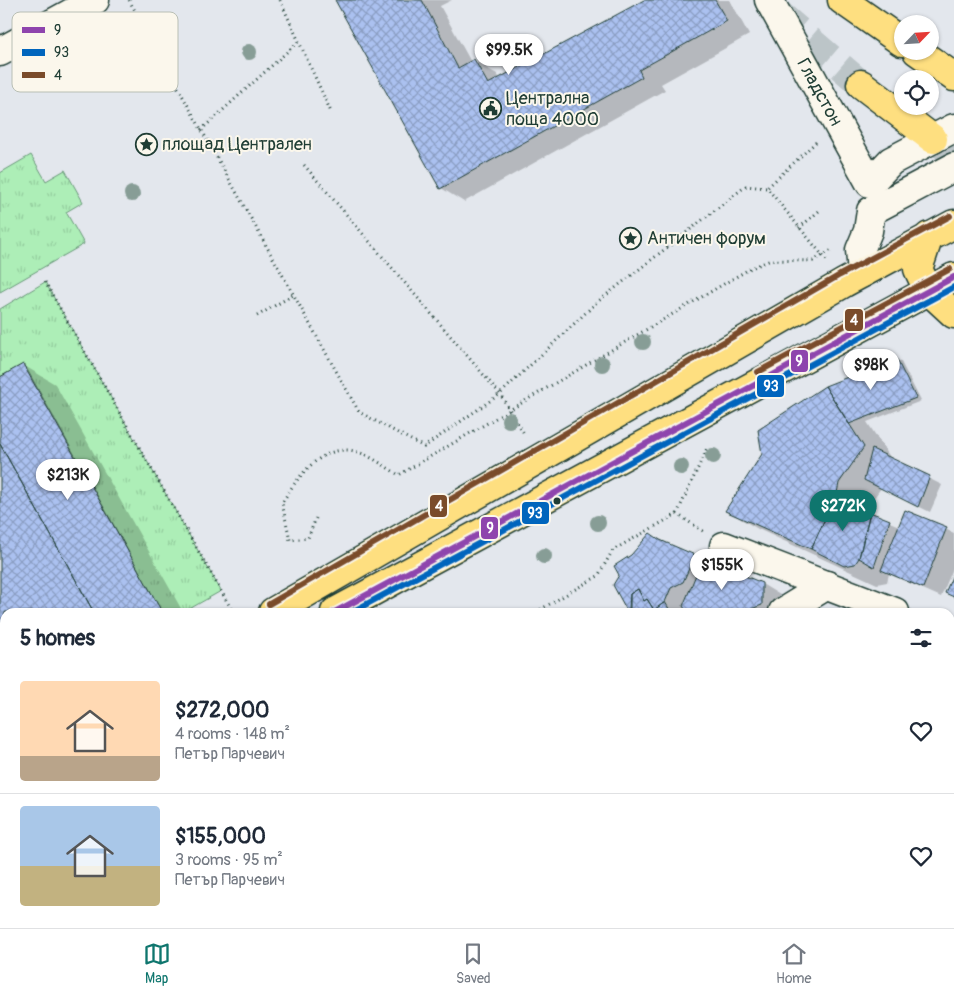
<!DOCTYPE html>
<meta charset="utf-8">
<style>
body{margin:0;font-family:Pangolin,sans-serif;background:#f6f6f7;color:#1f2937;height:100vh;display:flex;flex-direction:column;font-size:19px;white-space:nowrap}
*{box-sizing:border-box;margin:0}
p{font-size:16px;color:#747a83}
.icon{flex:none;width:28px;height:28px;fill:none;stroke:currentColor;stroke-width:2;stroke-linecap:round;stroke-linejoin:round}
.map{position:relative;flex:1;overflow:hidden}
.sheet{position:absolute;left:0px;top:608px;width:955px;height:321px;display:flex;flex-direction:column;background:#fff;border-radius:15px 15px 0 0;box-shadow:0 1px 4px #0004}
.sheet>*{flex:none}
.needle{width:32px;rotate:65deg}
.controls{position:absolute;left:894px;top:15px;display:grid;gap:10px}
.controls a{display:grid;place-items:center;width:45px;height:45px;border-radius:50%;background:#fff;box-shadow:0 1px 4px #0004;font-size:25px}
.price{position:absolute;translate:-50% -42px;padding:0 11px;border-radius:18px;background:#fff;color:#222;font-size:16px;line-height:32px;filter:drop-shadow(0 1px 2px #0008)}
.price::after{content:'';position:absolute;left:50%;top:30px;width:15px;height:11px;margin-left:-8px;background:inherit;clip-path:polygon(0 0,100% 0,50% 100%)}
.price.active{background:#0f766e;color:#fff}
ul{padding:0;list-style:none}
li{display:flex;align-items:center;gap:15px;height:125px;padding:0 20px}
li+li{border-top:1px solid #e0e1e3}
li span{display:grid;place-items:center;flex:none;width:140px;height:100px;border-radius:5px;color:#555}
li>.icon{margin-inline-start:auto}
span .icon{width:60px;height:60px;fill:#fffc;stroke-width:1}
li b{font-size:21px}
h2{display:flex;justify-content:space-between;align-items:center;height:60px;padding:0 20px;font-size:21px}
.menu{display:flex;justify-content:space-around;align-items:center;height:70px;border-top:1px solid #e0e1e3;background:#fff;font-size:14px;color:#747a83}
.menu a{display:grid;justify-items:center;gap:2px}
.menu .active{color:#0f766e}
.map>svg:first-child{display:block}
.grass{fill:url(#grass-tufts);stroke:#669676}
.shadow{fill:#0003}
.building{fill:url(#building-cross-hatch);stroke:#1f3d34}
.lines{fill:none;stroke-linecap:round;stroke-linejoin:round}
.major-tunnel{stroke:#bcc5c8;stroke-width:28;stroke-dasharray:28 14;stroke-linecap:butt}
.minor-casing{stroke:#1f3d34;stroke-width:31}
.major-casing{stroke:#1f3d34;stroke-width:31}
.path{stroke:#1f3d34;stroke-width:3;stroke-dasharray:1 4;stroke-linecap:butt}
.minor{stroke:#fbf7ec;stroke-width:28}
.major{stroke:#fedf80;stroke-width:28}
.bus-1-casing{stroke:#fbf7ec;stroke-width:10}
.bus-2-casing{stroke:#fbf7ec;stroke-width:10}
.bus-3-casing{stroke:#fbf7ec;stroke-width:10}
.bus-1{stroke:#8e44ad;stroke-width:6}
.bus-2{stroke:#0065bd;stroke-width:6}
.bus-3{stroke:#7a4b2a;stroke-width:6}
.tree{fill:#879d96}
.bus-dot{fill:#1f3d34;stroke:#fbf7ec;stroke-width:2}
.labels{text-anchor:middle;stroke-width:4;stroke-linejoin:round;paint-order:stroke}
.street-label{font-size:18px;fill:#1f3d34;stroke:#fbf7ec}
.poi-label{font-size:18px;fill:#1f3d34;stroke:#fbf7ec;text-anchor:start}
.key{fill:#fbf7ec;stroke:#b9bfb5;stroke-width:1}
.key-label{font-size:14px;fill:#1f3d34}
.line-badge{stroke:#fbf7ec;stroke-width:2}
.badge-label{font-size:14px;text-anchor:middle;font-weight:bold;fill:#fff}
</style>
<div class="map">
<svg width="954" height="928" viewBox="0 0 954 928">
<defs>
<pattern id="grass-tufts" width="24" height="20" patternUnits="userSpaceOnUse" patternTransform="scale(1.25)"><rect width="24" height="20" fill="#adeeb7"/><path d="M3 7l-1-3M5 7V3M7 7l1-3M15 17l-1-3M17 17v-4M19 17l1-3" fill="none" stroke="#94cd9e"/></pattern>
<pattern id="building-cross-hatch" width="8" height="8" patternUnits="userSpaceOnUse" patternTransform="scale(1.25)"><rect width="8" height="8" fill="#abc1f0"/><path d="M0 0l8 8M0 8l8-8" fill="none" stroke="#8b9ec3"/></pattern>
</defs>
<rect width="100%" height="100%" fill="#e3e7ed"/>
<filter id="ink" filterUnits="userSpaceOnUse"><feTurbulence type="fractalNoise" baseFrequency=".02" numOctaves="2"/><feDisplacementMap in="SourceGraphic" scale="10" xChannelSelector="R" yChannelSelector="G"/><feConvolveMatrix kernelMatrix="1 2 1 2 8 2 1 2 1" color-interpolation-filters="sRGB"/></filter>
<g filter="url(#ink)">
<path class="grass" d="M31,155L46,181L65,170L83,202L66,212L84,244L0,292V173Z
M45,282L221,591L184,612H162L24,364L0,377V309Z
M294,924H450L453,928H296Z"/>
<path class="shadow" d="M336,0H452L440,6L471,62L474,61L497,74L500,79L647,0H730L749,35L661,84L665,90L464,202L441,188Z
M896,359L901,362L921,401L867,422L892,460L942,485L930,512L881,488L871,502L869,513L899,526L906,512L954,533V566L941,597L889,574L887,582L877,584L758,529L727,511Z
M23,365L55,384L183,612H5V717L0,715V378Z
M650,534L703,561L762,584L780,595L779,612H631L627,608L632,556Z
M950,661L954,663V712L950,711Z
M954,723V871L950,874V726Z
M0,726L5,734V766L0,768Z
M0,896L5,899V924H71L64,928H0Z
M228,924H269L277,928H221Z
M528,924H585L587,928H531Z
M627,924H687L690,928H630Z
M723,924H856L860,928H730Z"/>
<path class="building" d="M335,0H422L458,68L474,59L488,84L644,0H715L727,21L639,70L642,77L440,189Z
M896,358L916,398L849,424L825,386Z
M23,364L162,612H86L92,609L0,444V377Z
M825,386L864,447L839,483L837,493L811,549L725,511L762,454L758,430Z
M0,444L92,609L86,612H5V706L0,709Z
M872,449L930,476L918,507L864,480Z
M837,493L870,512L859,558L855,564L844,566L811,549Z
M905,510L947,527L923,588L881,570Z
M870,512L890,520L874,567L859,558Z
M650,533L660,540L695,555L683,582L671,588L665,602L654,610L647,599L644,601L638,589L630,594L629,609H626L613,585L619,575L614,566L631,555Z
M703,558L762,583V605L743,612H687L683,606Z
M954,572V597L945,593Z
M638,589L644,601L647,599L654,610L665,602L671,612H630V594Z
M950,660L954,661V677L950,681Z
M954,677V704L950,699V681Z
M954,721V741L950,736V724Z
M950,736L954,741V828L950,831Z
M954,906V928H929L934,924H950V910Z
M0,910L5,924L10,928H0Z
M29,924H48L42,928H31Z
M226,924H256L259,928H218Z
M525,924H563L556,928H528Z
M563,924H578L580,928H556Z
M625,924H655L649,928H628Z
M655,924H680L683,928H649Z
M734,924H830L825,928H738Z"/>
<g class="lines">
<path class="major-tunnel" d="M777,12L861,84
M933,139L954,153"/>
<defs>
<g id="minor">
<path id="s1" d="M769,0L870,183L891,161L954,128"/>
<path d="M0,52L95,0"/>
<path d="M862,273L860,250L868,231L871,211L954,167"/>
<path d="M724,546L895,612"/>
<path d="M783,612L827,585"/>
<path d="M950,635L954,636"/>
<path d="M950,862L954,859"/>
<path d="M498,924L501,928"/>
<path d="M702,924L705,928"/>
<path d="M173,926L174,928"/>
<path d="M862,928L867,924"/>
</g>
<path id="major" d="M842,0L902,42
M917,51L954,77
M861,84L933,139
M929,236L918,269L928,290L954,314
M273,612L844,283L954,224
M335,612L954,277
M0,764L5,762
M0,814L5,811"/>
</defs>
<use href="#minor" class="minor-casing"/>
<use href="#major" class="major-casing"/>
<path class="path" d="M129,0L359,412L424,447L500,394L596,303L746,186L767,188
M280,0L331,112
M201,130L299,41
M816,142L767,188L828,262
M304,165L500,394L525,435
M799,228L819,211
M45,282L233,612
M257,316L293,295
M677,514L708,446
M316,518L308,538L290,540L282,503C295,481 316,450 346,450C364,450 384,466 399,475L751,268L771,260L813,261L832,250
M536,612L598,576L613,550L677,514L703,531
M405,924L407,928
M410,924L413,928
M388,928L390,924"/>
<use href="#minor" class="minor"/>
<use href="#major" class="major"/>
<defs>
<path id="bus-1" d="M335,612L954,277"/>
<path id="bus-2" d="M352,612L954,287"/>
<path id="bus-3" d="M758,372L950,269
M269,604L840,275L950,216"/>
</defs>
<use href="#bus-1" class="bus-1-casing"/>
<use href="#bus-2" class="bus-2-casing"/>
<use href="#bus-3" class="bus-3-casing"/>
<use href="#bus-1" class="bus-1"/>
<use href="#bus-2" class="bus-2"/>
<use href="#bus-3" class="bus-3"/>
</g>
<g class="tree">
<circle cx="249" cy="52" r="8"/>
<circle cx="132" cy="194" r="8"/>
<circle cx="643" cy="342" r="8"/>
<circle cx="602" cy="364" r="8"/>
<circle cx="509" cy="420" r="8"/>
<circle cx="713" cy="456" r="8"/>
<circle cx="681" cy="467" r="8"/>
<circle cx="598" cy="523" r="8"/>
<circle cx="544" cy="556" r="8"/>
</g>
</g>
<defs>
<symbol id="civic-ring" viewBox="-11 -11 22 22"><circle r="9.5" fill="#fbf7ec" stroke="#1f3d34" stroke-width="1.5"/><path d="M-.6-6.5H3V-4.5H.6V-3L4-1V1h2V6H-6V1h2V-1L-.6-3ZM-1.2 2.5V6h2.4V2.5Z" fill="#1f3d34"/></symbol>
<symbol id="sight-ring" viewBox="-11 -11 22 22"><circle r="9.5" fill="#fbf7ec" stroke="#1f3d34" stroke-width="1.5"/><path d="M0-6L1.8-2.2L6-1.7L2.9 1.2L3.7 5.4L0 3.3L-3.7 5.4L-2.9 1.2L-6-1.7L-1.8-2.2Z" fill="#1f3d34"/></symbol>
</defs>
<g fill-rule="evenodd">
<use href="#civic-ring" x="478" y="96" width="25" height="25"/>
<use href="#sight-ring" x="134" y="132" width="25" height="25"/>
<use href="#sight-ring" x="618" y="226" width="25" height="25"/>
</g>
<circle class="bus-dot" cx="557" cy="501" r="4.5"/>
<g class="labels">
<g class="street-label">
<text dy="6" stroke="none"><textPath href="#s1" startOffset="105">Гладстон</textPath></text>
</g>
<g class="poi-label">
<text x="506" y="104">Централна<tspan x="506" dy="21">поща 4000</tspan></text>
<text x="162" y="150">площад Централен</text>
<text x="647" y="244">Античен форум</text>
</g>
</g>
<rect x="12" y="12" width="166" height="80" rx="8" class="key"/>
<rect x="22" y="27" width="23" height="6" fill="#8e44ad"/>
<rect x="22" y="49" width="23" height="7" fill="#0065bd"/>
<rect x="22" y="72" width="23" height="6" fill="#7a4b2a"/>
<g class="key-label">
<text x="54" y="35">9</text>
<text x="54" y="57">93</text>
<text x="54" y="80">4</text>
</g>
<g class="line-badge">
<rect x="844" y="308" width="20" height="24" rx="5" fill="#7a4b2a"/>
<rect x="790" y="349" width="19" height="24" rx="5" fill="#8e44ad"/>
<rect x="756" y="374" width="29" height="24" rx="5" fill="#0065bd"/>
<rect x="429" y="494" width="19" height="24" rx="5" fill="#7a4b2a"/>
<rect x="521" y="501" width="29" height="24" rx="5" fill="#0065bd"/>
<rect x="480" y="516" width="19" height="24" rx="5" fill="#8e44ad"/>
</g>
<g class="badge-label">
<text x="854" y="325">4</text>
<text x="799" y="366">9</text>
<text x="771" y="391">93</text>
<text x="439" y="511">4</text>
<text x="535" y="518">93</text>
<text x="490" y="533">9</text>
</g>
</svg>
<div class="controls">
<a><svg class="needle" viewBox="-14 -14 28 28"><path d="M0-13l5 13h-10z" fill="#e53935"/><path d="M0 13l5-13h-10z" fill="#747a83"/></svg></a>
<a><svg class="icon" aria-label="locate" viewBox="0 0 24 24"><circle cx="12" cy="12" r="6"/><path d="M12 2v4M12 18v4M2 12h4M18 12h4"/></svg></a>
</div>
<b class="price" style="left:509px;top:76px">$99.5K</b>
<b class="price" style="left:871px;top:391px">$98K</b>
<b class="price" style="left:68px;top:501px">$213K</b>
<b class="price active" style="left:843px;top:532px">$272K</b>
<b class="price" style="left:722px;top:591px">$155K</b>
<section class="sheet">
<h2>5 homes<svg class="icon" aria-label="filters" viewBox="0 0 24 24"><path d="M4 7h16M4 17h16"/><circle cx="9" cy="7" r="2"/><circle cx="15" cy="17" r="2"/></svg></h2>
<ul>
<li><span style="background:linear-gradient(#ffd9b3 75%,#b9a48a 0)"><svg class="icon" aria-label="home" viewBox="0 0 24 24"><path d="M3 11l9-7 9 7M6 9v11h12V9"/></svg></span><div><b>$272,000</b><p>4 rooms · 148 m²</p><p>Петър Парчевич</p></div><svg class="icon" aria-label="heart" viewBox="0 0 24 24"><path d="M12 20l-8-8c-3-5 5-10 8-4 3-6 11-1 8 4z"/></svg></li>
<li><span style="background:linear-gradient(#a9c7e8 60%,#c2b280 0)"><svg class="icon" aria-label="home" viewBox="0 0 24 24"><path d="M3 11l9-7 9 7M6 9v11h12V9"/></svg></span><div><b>$155,000</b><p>3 rooms · 95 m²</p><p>Петър Парчевич</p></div><svg class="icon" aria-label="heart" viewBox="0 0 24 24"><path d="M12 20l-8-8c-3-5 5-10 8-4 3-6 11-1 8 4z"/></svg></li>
</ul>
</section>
</div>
<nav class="menu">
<a class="active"><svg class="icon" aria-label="map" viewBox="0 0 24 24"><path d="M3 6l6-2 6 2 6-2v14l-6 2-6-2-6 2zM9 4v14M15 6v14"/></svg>Map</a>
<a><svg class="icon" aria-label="saved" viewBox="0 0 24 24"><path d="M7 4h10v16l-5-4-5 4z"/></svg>Saved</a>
<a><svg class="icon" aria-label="home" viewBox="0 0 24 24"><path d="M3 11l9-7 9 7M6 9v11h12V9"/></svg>Home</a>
</nav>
